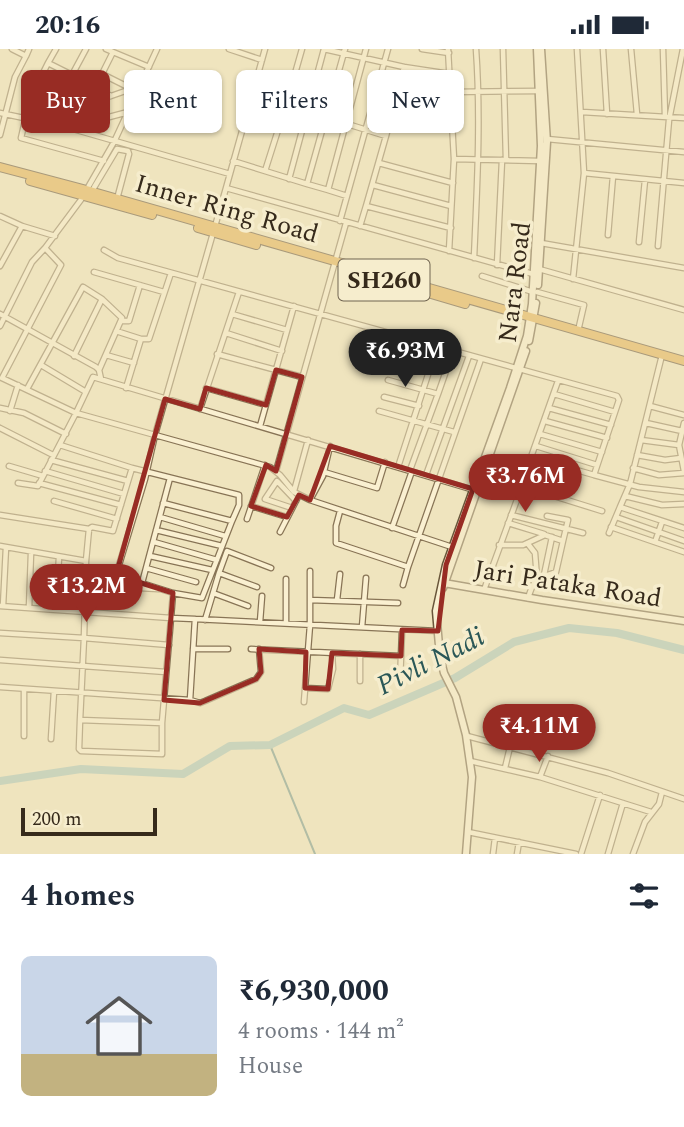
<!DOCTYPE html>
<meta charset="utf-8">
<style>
body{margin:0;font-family:Spectral,serif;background:#f2f2f3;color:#1f2937;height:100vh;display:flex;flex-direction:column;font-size:26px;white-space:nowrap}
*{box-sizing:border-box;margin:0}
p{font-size:23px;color:#747a83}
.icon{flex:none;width:38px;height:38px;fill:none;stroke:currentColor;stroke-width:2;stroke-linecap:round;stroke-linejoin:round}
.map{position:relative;height:805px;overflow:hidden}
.sheet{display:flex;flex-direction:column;background:#fff;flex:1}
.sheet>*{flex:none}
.top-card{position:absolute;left:21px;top:21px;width:642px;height:63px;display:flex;gap:14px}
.scale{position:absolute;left:21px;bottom:18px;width:136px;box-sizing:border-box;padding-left:7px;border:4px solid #362a1b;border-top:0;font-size:19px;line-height:24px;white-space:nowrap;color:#362a1b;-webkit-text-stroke:5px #f6edcd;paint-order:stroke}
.price{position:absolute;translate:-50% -60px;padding:0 16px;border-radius:24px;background:#982c24;color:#fff;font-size:23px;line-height:46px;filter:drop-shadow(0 2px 4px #0008)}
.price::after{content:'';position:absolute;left:50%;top:42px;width:21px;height:16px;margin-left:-10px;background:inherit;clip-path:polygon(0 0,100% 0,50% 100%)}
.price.current{background:#222;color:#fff}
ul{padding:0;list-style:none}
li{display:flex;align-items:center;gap:21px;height:175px;padding:0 21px}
li span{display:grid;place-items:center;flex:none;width:196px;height:140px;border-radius:10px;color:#555}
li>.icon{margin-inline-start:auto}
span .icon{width:84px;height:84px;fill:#fffc;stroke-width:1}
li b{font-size:30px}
h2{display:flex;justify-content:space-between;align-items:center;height:84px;padding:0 21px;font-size:30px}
.tag{padding:0 24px;border-radius:10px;background:#fff;box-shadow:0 2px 5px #0004;font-size:24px;line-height:63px}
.tag.current{background:#982c24;color:#fff}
.status{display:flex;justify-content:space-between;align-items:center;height:49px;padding:0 35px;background:#fff;direction:ltr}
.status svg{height:19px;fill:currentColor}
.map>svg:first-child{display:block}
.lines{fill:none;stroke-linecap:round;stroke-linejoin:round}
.stream{stroke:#698e87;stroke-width:2}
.river{stroke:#a1c0b9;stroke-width:8}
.street-casing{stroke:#887456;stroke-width:7}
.secondary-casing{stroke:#69553a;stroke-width:9}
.highway-casing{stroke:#55412b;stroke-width:10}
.street{stroke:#faf0d1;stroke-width:4.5}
.secondary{stroke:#faf0d1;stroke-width:6}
.highway{stroke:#e3aa4a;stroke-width:8}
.marked{fill:none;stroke:#982c24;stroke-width:5;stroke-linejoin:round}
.labels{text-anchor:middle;stroke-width:7;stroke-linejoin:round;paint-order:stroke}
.shield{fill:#f6edcd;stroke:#706450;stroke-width:2}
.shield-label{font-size:24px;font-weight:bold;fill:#362a1b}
.street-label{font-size:26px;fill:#362a1b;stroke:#f6edcd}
.water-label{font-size:28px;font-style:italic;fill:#2a5757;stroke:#f6edcd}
</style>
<div class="status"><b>20:16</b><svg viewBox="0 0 49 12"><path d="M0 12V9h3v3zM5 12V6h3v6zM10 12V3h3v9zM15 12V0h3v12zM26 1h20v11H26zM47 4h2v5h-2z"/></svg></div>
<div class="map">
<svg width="684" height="805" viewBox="0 0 684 805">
<rect width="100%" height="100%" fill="#efe4be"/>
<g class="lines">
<path class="stream" d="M270,696L315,805"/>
<path class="river" d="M0,732L81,720L183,725L230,697L270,696L344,659L369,666L455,629L514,593L569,579L617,584L684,601"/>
<defs>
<path id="street" d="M56,0L48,14L86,33L66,78
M106,0L113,3
M229,0L262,11
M265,0L226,139L533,225
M302,0L286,56L386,87L404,18L324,0
M422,0L449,4
M448,0L454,110L449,202
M503,0L506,111
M577,0L584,124L684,134
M603,0L607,65
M631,0L637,65
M663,0L665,67
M26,7L29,0
M48,14C35,38 26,63 21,89L104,112
M404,18L450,25
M72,26L86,0
M86,33L111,47L131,40
M95,38L102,25
M138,43L102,25L113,3L149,18
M452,43L539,42
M286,56L265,122L307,135L345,0
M74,58L111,47
M582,63L684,69
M0,64L66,78L230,125
M98,71L128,63
M45,74L64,23
M0,86L15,28L26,7L12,0
M386,87L366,157L451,179
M547,90L684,103
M454,110L540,112
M233,112L265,122
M379,114L453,134
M289,130L324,0
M307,135L328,141L366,0
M373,136L451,157
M226,139L155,386L270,418L280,426L294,443L310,451L452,498
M87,140L114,93L157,0
M328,141L347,147L388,0
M92,142L117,100L128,102L129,105L117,150
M0,167L22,177
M340,172L347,147
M360,177L366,157
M608,186L613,127
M639,193L645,131
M541,194L684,219
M658,197L669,71L683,0
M45,199L83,148
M104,201L118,209L617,347L619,351L594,426L531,408L558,332
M474,209C477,139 481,70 476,0
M497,216L502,111
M0,217L22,177L55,187
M539,220L684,261
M94,223L164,243
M482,227L533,243
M573,230L584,124
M537,243L584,256L578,282
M0,265L96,318L99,321L101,330
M232,265L287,281
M121,272H129L140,236
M0,277L32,213L45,199L61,216L2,329
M116,282L141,290L126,339
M226,284L282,302
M141,290H149L171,224
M217,305L302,328
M106,306L134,314
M74,307L102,250
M661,310L630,435L620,458L684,479
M41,316L86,343
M2,329L76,364L38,437L18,434
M388,331L438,345L453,302
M206,339L266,356
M27,340L83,238L102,250L122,269L99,321
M554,345L615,363
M384,348L419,357
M650,357L684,366
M0,359L24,364L66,385
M549,359L611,376
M200,360L239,243
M10,362L18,336
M379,362L454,383
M545,372L607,389
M646,374L682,382
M684,374L679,396L684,422
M260,377L294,257
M0,379L53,406
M540,385L602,403
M641,391L679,396
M60,396L132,419L113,482L92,478L89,480
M536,397L597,416
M637,406L665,411L681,409
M531,408L522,437L602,462
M51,411L128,432
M9,417L43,427
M398,418L437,298
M132,419L239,446V456L232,472
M633,419L659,426L684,424
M410,421L438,345
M45,422L124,445
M276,422L346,174
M324,423L377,439L385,413
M426,426L469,307
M594,426L639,438L684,443
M39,434L121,456
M294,442L308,391
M625,447L662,456L684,455
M310,451L323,427L330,397
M54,452L117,470
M163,454L232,472L202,549L173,544L116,526L145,430L155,386L76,364L93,328L474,441
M251,457L287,468
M292,459L265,450L277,432L296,452
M340,462L336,477V494L408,518L481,310
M0,466L89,480L86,512
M511,466L583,484
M547,467L568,471L563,492
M160,468L225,487
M616,468L684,492
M247,470L265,416
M508,474L544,485
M611,478L684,503
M392,479L412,422
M156,481L222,497
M280,483L299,446
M609,484L620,458
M154,493L217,511
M655,493L662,473
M528,495L535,504L537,529
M499,496H523L545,486L563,492L556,523C536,531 536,525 528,549
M0,497L86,512L84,589L0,584
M150,507L212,521
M146,519L196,533
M219,524L227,502L271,519
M544,526L552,488
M286,530V574
M142,534L170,429
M85,536L158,540
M403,536L408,518
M484,541L522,437L485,423
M213,544L248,557
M310,551L398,554
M337,551L340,525
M0,557L171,569L162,674L80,671L84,589L169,596
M3,557L6,498
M29,559L31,504
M56,561L59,508
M195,570L438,582
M205,571L219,524L257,538
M260,573L262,547
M362,578L366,529
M193,600H228
M251,600L401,607L402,581
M0,611L166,623
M360,632V605
M400,634L401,607
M0,638L190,651L195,570L171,569L173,544
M305,639L328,640L333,620L332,604
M190,651L200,654L205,652L256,630L261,623L259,600
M304,653L310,576V522
M80,671L79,700L81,702L162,705V674
M24,687V640
M467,687L608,724L684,750
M51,690L54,642
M470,712L540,728L651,763
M505,719L510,698
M540,728L548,707
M468,783L576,805
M493,805L495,789
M517,805L519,793
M581,805L600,746
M608,805L623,754
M633,805L645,773L659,755L662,743"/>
<path id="secondary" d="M538,236L547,93L541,0
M529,292L536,254
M444,534L542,551L684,572
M443,539L526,302
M466,805L472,728L466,686L456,648L444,624L440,608L436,562L446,516L510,339L527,287L532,255L541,97L537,0"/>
<path id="highway" d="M0,118L83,140L684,312
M30,132L152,166
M198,179L256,196
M404,237L465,255"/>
</defs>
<use href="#street" class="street-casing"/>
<use href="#secondary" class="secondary-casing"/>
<use href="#highway" class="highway-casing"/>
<use href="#street" class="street"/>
<use href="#secondary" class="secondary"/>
<use href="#highway" class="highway"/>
</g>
<path d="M0 0H684V805H0ZM276,321L302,328L276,422L266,416L251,457L287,468L299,446L310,451L330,397L473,440L446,516L438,582L402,581L401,607L332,604L328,640L305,639L306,603L259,600L261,623L256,630L200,654L164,651L173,544L116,526L165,350L200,360L206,339L266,356Z" fill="#efe4be" fill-opacity=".55" fill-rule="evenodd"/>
<path class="marked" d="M276,321L302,328L276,422L266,416L251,457L287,468L299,446L310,451L330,397L473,440L446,516L438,582L402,581L401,607L332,604L328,640L305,639L306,603L259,600L261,623L256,630L200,654L164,651L173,544L116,526L165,350L200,360L206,339L266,356Z"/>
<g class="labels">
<rect class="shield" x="338.5" y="210.5" width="91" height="41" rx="5"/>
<g class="shield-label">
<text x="384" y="239">SH260</text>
</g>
<g class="street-label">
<text transform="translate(227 159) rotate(16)" y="9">Inner Ring Road</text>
<text transform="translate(514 233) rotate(-83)" y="9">Nara Road</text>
<text transform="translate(568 534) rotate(9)" y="9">Jari Pataka Road</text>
</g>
<g class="water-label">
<text transform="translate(430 611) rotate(-27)" y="10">Pivli Nadi</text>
</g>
</g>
</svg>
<div class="scale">200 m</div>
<b class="price current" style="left:405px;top:340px">₹6.93M</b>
<b class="price" style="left:525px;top:465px">₹3.76M</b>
<b class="price" style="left:86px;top:575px">₹13.2M</b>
<b class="price" style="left:539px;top:715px">₹4.11M</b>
<div class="top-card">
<a class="tag current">Buy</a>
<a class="tag">Rent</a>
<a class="tag">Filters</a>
<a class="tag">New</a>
</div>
</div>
<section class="sheet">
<h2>4 homes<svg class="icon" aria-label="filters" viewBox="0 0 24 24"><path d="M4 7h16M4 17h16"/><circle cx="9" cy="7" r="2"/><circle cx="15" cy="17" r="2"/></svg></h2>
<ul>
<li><span style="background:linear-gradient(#c9d6e8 70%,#c2b280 0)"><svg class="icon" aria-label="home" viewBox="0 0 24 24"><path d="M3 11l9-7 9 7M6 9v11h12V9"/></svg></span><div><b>₹6,930,000</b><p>4 rooms · 144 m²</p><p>House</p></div></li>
</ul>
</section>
